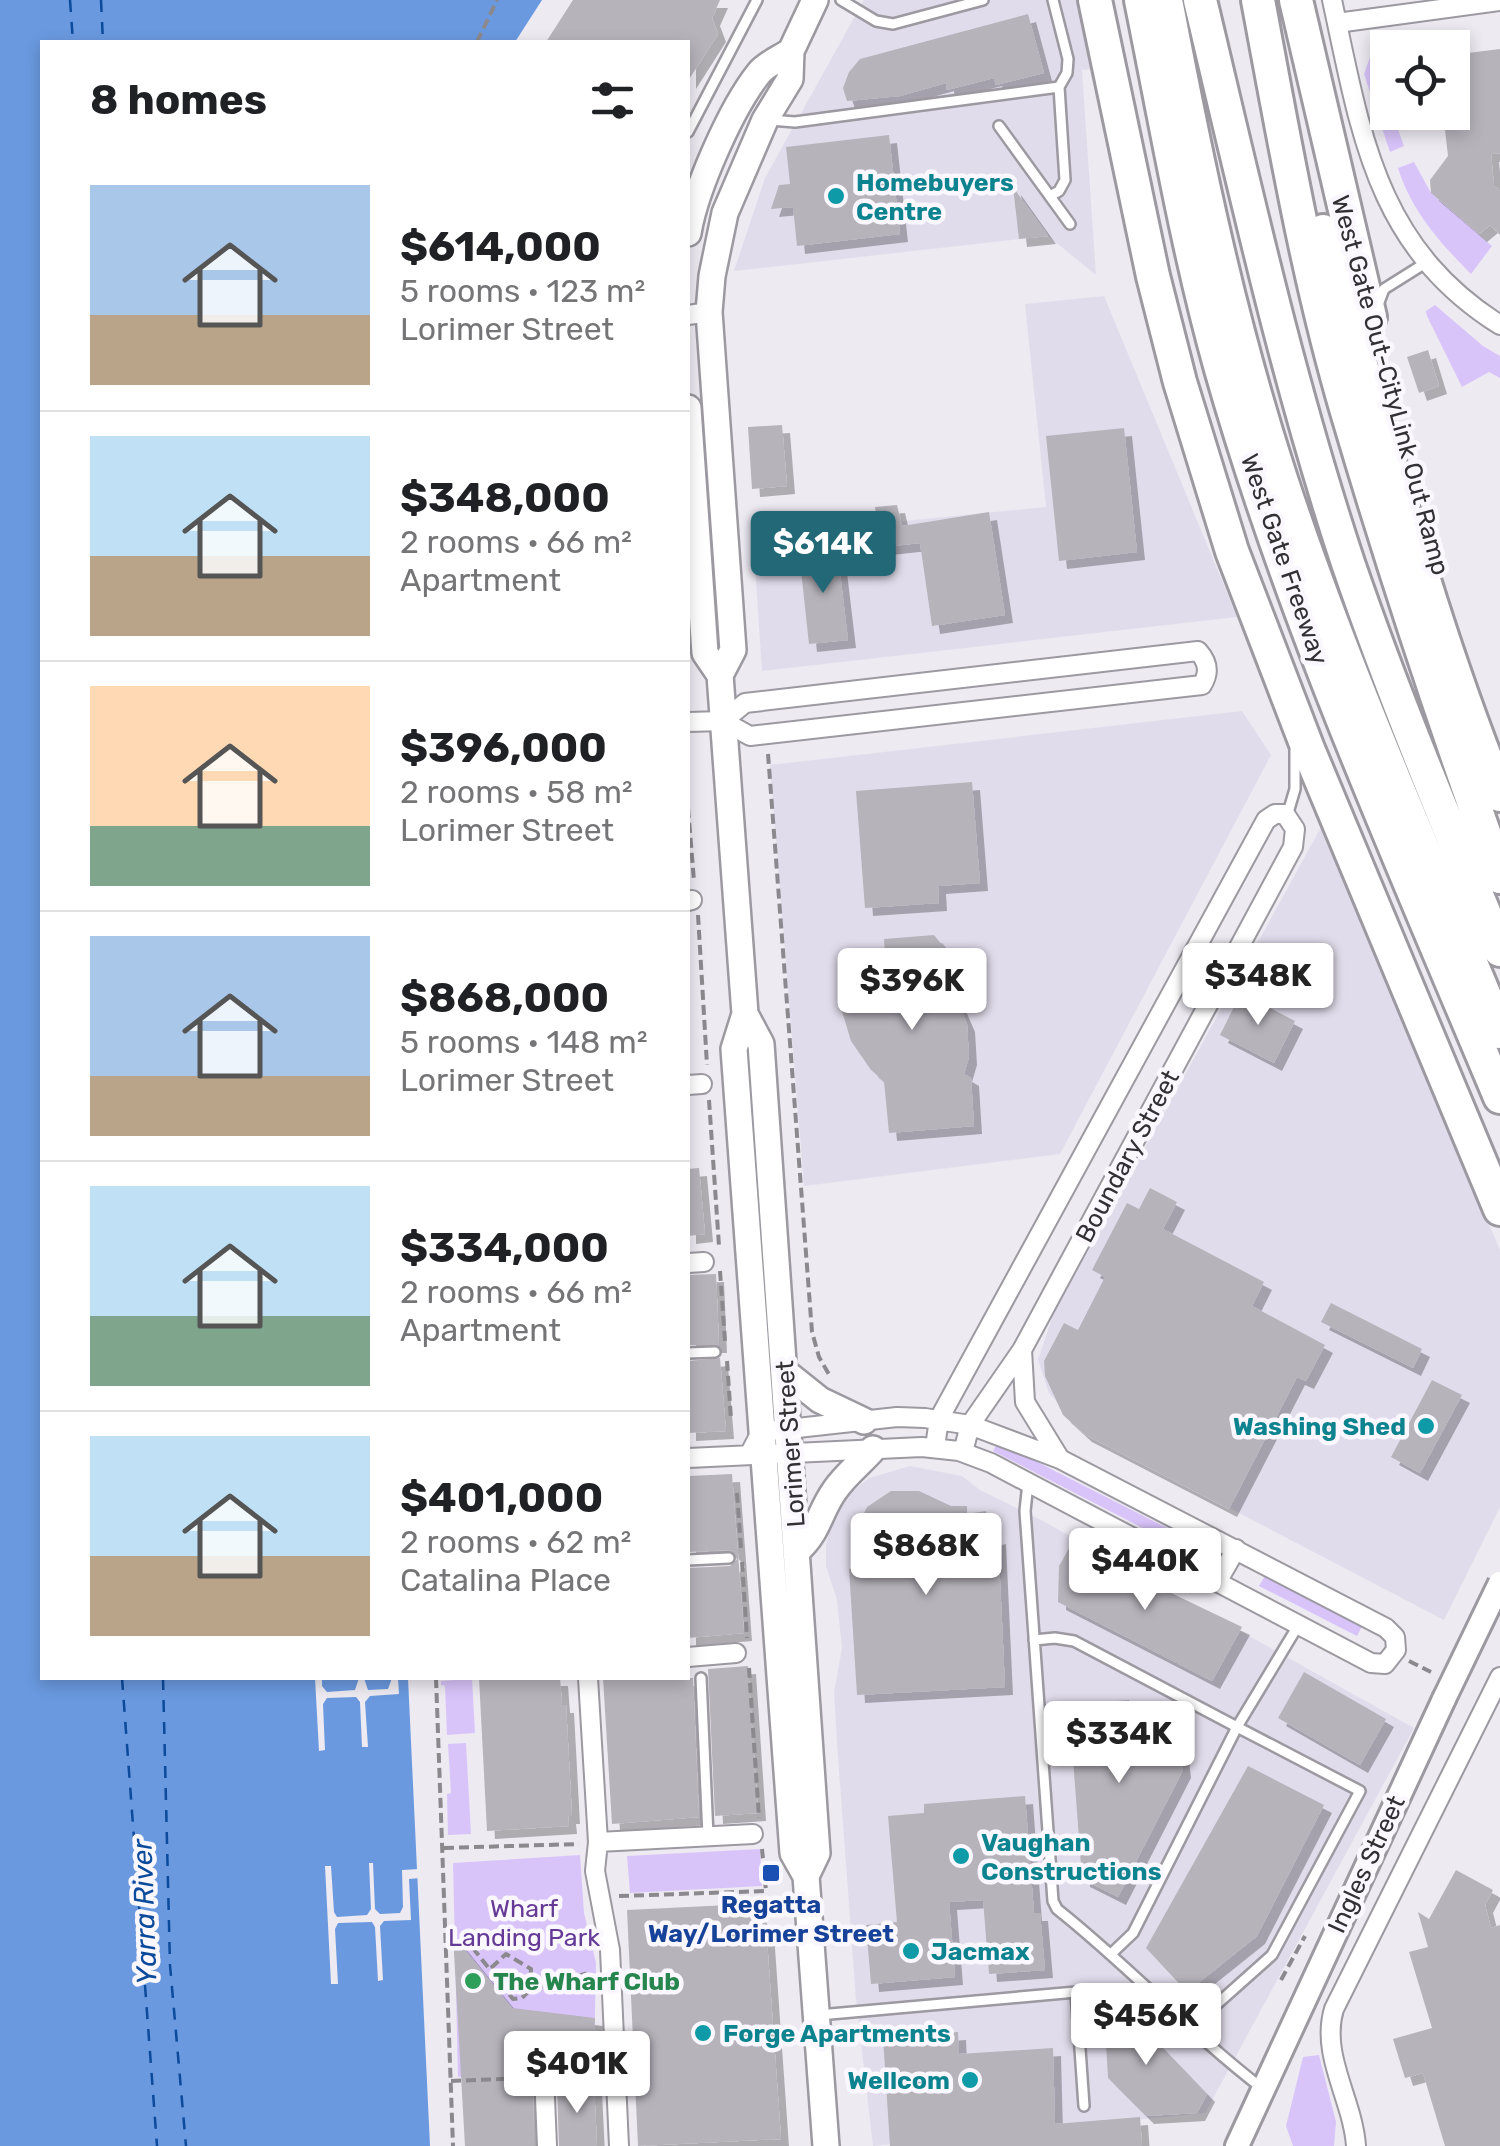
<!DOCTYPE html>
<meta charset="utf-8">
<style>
body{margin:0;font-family:Rubik,sans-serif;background:#f2f2f2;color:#202124;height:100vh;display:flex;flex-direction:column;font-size:38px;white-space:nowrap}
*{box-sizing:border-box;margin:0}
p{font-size:32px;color:#757577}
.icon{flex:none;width:55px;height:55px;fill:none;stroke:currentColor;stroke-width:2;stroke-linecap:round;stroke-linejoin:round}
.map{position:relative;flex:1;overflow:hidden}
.panel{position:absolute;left:40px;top:40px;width:650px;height:1640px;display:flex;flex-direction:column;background:#fff;border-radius:0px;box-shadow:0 5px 15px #0003}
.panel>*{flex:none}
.fabs{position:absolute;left:1370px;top:30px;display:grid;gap:20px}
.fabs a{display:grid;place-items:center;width:100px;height:100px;border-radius:0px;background:#fff;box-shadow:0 5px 15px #0003;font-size:50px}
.price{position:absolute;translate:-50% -85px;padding:0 22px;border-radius:10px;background:#fff;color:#222;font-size:32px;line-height:65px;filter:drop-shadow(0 2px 5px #0008)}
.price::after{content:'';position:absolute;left:50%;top:60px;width:30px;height:22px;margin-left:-15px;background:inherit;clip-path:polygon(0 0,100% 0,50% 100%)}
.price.on{background:#226877;color:#fff}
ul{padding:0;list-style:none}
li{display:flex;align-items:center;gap:30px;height:250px;padding:0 50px}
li+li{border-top:2px solid #e0e0e0}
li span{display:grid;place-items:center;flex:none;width:280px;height:200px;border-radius:0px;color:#555}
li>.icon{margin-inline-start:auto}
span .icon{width:120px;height:120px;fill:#fffc;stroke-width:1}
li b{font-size:42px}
h2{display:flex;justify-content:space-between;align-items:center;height:120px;padding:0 50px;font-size:42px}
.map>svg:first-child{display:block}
.built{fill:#e1dceb}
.green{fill:#d9c4fa}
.water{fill:#6a99df}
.pier{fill:#edeaf2}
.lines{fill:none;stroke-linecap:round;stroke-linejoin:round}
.ferry{stroke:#0c4a9b;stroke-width:2.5;stroke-dasharray:12 10;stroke-linecap:butt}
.building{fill:#b6b3bb;filter:url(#shadow)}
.service-casing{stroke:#9c99a1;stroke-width:14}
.minor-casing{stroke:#9c99a1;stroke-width:22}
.tertiary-casing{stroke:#9c99a1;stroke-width:28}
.secondary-casing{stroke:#9c99a1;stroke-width:30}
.motorway-casing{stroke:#9c99a1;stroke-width:38}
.path{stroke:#8b898e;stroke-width:4;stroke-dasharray:10 5;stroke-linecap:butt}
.service{stroke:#fff;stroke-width:9}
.minor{stroke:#fff;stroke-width:18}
.tertiary{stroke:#fff;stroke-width:22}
.secondary{stroke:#fff;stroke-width:25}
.motorway{stroke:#fff;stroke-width:32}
.tertiary-bridge-casing{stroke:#9c99a1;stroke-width:28;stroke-linecap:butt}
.tertiary-bridge{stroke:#fff;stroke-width:22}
.culture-dot{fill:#0f9aa8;stroke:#faf7fe;stroke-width:4}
.transit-dot{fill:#1a4fb4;stroke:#faf7fe;stroke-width:4}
.leisure-dot{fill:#2e9e5b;stroke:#faf7fe;stroke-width:4}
.labels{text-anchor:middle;stroke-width:9;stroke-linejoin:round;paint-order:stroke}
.culture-label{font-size:25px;font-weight:bold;fill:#0d838f;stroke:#faf7fe;text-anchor:start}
.street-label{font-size:25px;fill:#313033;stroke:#faf7fe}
.transit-label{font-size:25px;font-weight:bold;fill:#164399;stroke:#faf7fe}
.park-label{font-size:25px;fill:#653a96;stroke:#faf7fe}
.leisure-label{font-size:25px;font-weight:bold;fill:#27864d;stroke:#faf7fe;text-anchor:start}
.water-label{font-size:28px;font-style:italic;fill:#0c4a9b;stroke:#faf7fe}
</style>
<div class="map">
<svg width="1500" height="2146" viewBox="0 0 1500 2146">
<defs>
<filter id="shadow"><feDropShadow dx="8" dy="8" stdDeviation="0" flood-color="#0004"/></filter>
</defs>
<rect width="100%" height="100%" fill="#edeaf2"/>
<path class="built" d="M864,0H1078L1097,69L1082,70L1096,275L1048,236L734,271L765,178Z
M1104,296L1237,617L762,671L753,536L1046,507L1025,304Z
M1242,711L1271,755L1060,1154L804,1186L770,765Z
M1325,820L1434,1098L1500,1250V1507L1444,1620L1084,1432L1049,1393L1038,1360L1053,1315Z
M910,1466L962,1476L980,1490L1043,1521L1414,1728L1205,2113L873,2146L856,1999L837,1743L834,1692L842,1648L837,1600L826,1566V1545L833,1518L847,1496L869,1478Z"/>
<path class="green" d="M1370,57L1387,102L1388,112L1392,113L1404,146L1390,152L1364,74Z
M1414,162L1431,193L1492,246L1471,274C1440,243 1411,210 1398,168Z
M1435,305L1483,346L1500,356V378L1489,372L1462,387L1427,316L1426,311Z
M998,1442L1177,1533L1172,1543L993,1451Z
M1265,1576L1362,1626L1357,1636L1259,1586Z
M457,1678H472L475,1733L447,1735L445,1686L441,1685V1681L456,1680Z
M466,1743L471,1834L448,1835L447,1794L451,1793L448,1744Z
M760,1849L762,1886L630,1893L627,1856Z
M580,1855L584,1913L596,1963L594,2057L522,2060V2073L458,2077L453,1863Z
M1319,2055L1336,2122L1334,2146H1293L1286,2126L1303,2057Z"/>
<path class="water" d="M0,0H542L515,42H42V1678H408L430,2146H0Z"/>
<path class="pier" d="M315,1678H322V1686L327,1692L355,1690L359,1678H364L368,1690L388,1689L392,1678H398L399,1694L370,1696L365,1702L368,1747H362L360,1702L356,1697L327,1698L323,1704L325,1750L319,1751Z
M369,1863H373L375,1909L380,1914L400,1913L403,1907L402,1870L419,1869L420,1878L409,1879L411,1920L384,1921L380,1926L383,1980L378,1981L375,1927L372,1922L338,1923L335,1929L338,1984H331L325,1866H331L334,1912L337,1917L367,1915L371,1909Z"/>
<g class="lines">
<path class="ferry" d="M70,0L73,42
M101,0L103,42
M122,1678L157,2146
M163,1678L170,1965L186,2146"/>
</g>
<path class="building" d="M573,0H720L712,18L718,34L688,81V42H546Z
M1028,14L1044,73L996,85L994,78L947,90L946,83L900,96L847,101L843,88L849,72L860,59Z
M1500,49V153L1491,154L1494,186L1500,191V234L1490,225L1479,234L1431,193L1430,180L1448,156L1443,112H1452V55Z
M889,135L900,234L797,246L793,207L771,209L779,185L790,184L786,147Z
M1013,187L1048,236L1019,239Z
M1428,350L1439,386L1419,393L1407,357Z
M782,425L787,486L752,489L748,427Z
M1124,428L1137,552L1059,561L1046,436Z
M897,505L902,526L989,512L1005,615L932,626L920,543L857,550L854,526L877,523L875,507Z
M837,548L848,640L809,644L799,552Z
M972,782L980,883L938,886L939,903L865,908L856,791Z
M934,935L961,968L945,982L954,994L967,1024L969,1057L964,1074L971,1078L974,1126L889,1133L884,1081L871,1070L851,1041L841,1008V992L851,969L860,960L885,955L884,939Z
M1241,993L1295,1021L1274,1063L1220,1035Z
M699,1168L705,1234L688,1236V1169Z
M1150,1188L1177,1202L1163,1229L1264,1282L1252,1306L1325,1345L1306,1381L1297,1377L1229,1509L1084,1434L1063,1415L1045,1376L1044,1361L1064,1323L1078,1330L1105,1277L1092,1270L1127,1203L1139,1209Z
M716,1274L719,1345H688V1275Z
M1331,1303L1422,1349L1413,1368L1321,1322Z
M720,1358L726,1431L688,1433V1361Z
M1432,1380L1462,1395L1420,1473L1391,1457Z
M732,1474L744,1633L688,1638V1568L730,1566L737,1559L730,1550L688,1552V1476Z
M891,1491H919L951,1506H967V1514L986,1511L990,1538L998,1536L1005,1687L857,1695L849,1569L860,1567L856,1530L867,1507Z
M1071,1545L1242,1627L1212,1681L1058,1602L1059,1566Z
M748,1666L758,1813L715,1816L708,1669Z
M1304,1672L1386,1719L1360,1765L1278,1718Z
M479,1678H560L562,1705H566L572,1816H568L569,1826L487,1831Z
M603,1678H693L699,1817L612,1824Z
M1129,1700L1130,1709L1179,1733L1183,1770L1118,1897L1082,1879L1069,1705Z
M1248,1766L1324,1805L1257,1936L1187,1992L1146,1948Z
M1025,1796L1034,1913H1040L1045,1970L989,1974L983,1900L949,1902L955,1977L871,1984L866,1925L897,1922L888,1816L924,1813V1804Z
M1456,1870L1493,1890L1485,1905L1491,1928L1500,1925V2146H1445L1423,2073L1405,2078L1393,2039L1432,2028L1409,1952L1428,1947L1418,1912L1429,1919Z
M729,1905V1908L755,1910L766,1926L781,2139L638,2146L627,1910Z
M453,1935L512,2008L595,2018L593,2059L543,2062L533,2069L534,2146H465Z
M1112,1995L1207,2094L1197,2113L1146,2116L1108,2078L1104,2009Z
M958,2032L959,2054L1053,2048L1055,2124L1140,2117L1142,2146H890L883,2037Z
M594,2084L597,2146H559L557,2086Z"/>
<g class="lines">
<defs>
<path id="service" d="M841,0L876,21L893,24L983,0
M770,120L795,122L1059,87
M999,126L1070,224
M688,132L757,0
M1050,196L1059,191L1065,180L1059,87L1067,73L1068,59L1053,0
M1378,305L1384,289L1427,262
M1287,816L1295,789V750
M688,1353L715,1352
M1028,1483L1025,1511L1053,1901L1057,1909C1129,1966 1190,2033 1263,2089
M688,1560L729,1558
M1034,1640L1055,1638L1074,1641L1237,1727L1299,1624
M701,1678L708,1836
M1112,1953L1133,1933L1237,1727L1360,1791L1272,1955L1189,2029
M819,2015L1076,1992L1084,2106"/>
<path id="minor" d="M1332,0C1361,133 1375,246 1500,325
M1337,23L1500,1
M688,315L709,312
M1198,651C1208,662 1210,672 1202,685L750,736L723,721L745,703Z
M688,722L723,721
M688,901L692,900
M688,1085L702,1084
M688,1263L704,1262
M1022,1350L1025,1402L1060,1459
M935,1447L939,1419L1266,820L1275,814H1285L1295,829L1293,847L1022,1350L970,1425L963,1452
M688,1458L922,1447L959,1451L991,1463L1371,1663L1385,1664L1396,1650L1395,1637L1386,1628L1060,1459L970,1425L925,1418L897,1417L761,1432L749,1455
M1217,1582L1236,1549
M688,1657L736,1653
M588,1678L598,1842L595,1871L610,1950L619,2146
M598,1842L753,1834
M547,2146L544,2074L616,2070
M1356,2146C1353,2100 1320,2055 1334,2009L1500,1677"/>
<path id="tertiary" d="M1237,2146L1444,1699"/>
<path id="secondary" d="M688,233C695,190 731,108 759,73C766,64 781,58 791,51
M688,408L705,653L720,675L745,1014L734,1049L793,1853L806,1876L826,2146
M720,675L733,650L709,312L712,276L725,213L765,120L790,79L791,51L815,0
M745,1014L761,1044L817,1853L806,1876
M785,1372L820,1400L864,1421
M797,1551C819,1532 819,1512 835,1490C845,1475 861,1463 873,1449"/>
<path id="motorway" d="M1095,0L1153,276L1180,382L1232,551L1308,749L1500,1209
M1141,0C1166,123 1187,248 1221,369C1292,619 1400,858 1500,1097
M1166,0C1196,159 1229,319 1279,473C1341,663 1423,847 1500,1032
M1200,0C1245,188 1287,379 1348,563C1393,694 1446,822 1500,950
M1258,0C1284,139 1308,280 1348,415C1394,571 1445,725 1500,877
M1296,0L1370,317
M1323,231C1378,420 1426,613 1500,795"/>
</defs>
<use href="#service" class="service-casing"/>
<use href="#minor" class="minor-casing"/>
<use href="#tertiary" class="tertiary-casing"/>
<use href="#secondary" class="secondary-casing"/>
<use href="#motorway" class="motorway-casing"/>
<path class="path" d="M477,42L497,0
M768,754L812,1332L819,1357L831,1378
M688,808L694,881
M698,915L707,1065
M709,1100L719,1246
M720,1271L725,1341
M727,1361L731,1419
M737,1493L741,1548
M742,1562L747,1638
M1409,1661L1431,1672
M749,1668L759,1818
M436,1678L453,2146
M444,1848L579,1844
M619,1896L766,1891L762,1849
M447,1938H465L513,1999L522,1998L530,1990L591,1972
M491,1968L506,1954L531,1969L530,1990
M1281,1980L1305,1936
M451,2081L526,2078"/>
<use href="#service" class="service"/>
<use href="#minor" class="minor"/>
<use href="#tertiary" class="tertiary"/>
<use href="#secondary" class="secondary"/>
<use href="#motorway" class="motorway"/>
<defs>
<path id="tertiary-bridge" d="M1444,1699L1500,1583"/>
</defs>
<use href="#tertiary-bridge" class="tertiary-bridge-casing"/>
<use href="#tertiary-bridge" class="tertiary-bridge"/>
</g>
<g class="culture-dot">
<circle cx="836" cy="196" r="10"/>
<circle cx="1426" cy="1426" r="10"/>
<circle cx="961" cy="1856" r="10"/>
<circle cx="911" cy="1951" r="10"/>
<circle cx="703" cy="2033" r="10"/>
<circle cx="970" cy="2080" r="10"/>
</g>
<rect class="transit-dot" x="761" y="1863" width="20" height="20" rx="5"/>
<circle class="leisure-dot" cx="473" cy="1981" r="10"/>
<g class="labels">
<g class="culture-label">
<text x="856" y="191">Homebuyers<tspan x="856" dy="29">Centre</tspan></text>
<text x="1406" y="1435" text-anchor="end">Washing Shed</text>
<text x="981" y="1851">Vaughan<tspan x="981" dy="29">Constructions</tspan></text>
<text x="931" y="1960">Jacmax</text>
<text x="723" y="2042">Forge Apartments</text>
<text x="950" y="2089" text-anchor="end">Wellcom</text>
</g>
<g class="street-label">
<text transform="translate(1391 385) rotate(75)" y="9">West Gate Out-CityLink Out Ramp</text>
<text transform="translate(1285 559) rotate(71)" y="9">West Gate Freeway</text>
<text transform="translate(1127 1156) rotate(-62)" y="9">Boundary Street</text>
<text transform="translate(790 1444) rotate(-94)" y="9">Lorimer Street</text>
<text transform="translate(1366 1864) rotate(-65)" y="9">Ingles Street</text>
</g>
<g class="transit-label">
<text x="771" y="1913">Regatta<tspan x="771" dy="29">Way/Lorimer Street</tspan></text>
</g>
<g class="park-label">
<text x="524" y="1917">Wharf<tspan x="524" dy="29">Landing Park</tspan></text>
</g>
<g class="leisure-label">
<text x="493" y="1990">The Wharf Club</text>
</g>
<g class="water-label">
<text transform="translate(144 1912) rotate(-92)" y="10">Yarra River</text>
</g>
</g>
</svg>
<div class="fabs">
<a><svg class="icon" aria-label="locate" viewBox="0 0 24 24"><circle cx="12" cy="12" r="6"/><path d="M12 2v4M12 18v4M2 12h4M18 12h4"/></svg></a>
</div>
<b class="price on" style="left:823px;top:596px">$614K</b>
<b class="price" style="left:1258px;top:1028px">$348K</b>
<b class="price" style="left:912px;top:1033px">$396K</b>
<b class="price" style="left:926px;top:1598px">$868K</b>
<b class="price" style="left:1145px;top:1613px">$440K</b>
<b class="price" style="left:1119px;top:1786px">$334K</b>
<b class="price" style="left:1146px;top:2068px">$456K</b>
<b class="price" style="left:577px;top:2116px">$401K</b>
<section class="panel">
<h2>8 homes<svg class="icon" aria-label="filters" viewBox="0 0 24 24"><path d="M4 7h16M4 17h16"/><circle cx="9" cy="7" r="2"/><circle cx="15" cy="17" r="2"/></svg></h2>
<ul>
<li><span style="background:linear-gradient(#a9c7e8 65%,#b9a48a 0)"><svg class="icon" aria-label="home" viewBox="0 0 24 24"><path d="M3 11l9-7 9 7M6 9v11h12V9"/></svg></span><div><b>$614,000</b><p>5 rooms · 123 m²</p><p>Lorimer Street</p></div></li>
<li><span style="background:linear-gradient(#bfe0f5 60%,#b9a48a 0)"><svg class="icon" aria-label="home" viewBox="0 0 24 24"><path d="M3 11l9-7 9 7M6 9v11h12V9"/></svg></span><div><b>$348,000</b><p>2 rooms · 66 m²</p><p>Apartment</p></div></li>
<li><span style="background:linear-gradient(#ffd9b3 70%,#7fa58c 0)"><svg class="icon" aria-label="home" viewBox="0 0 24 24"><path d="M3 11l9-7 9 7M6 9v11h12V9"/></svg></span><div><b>$396,000</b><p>2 rooms · 58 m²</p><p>Lorimer Street</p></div></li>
<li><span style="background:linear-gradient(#a9c7e8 70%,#b9a48a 0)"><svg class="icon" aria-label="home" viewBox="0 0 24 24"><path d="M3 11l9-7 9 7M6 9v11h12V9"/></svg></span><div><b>$868,000</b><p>5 rooms · 148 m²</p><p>Lorimer Street</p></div></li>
<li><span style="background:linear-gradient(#bfe0f5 65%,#7fa58c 0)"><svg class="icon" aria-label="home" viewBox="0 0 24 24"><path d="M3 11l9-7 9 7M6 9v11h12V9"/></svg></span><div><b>$334,000</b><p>2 rooms · 66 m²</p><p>Apartment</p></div></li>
<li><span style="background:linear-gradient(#bfe0f5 60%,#b9a48a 0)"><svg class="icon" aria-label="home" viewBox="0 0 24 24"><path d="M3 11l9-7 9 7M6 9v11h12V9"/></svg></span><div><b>$401,000</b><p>2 rooms · 62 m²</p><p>Catalina Place</p></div></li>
</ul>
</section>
</div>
